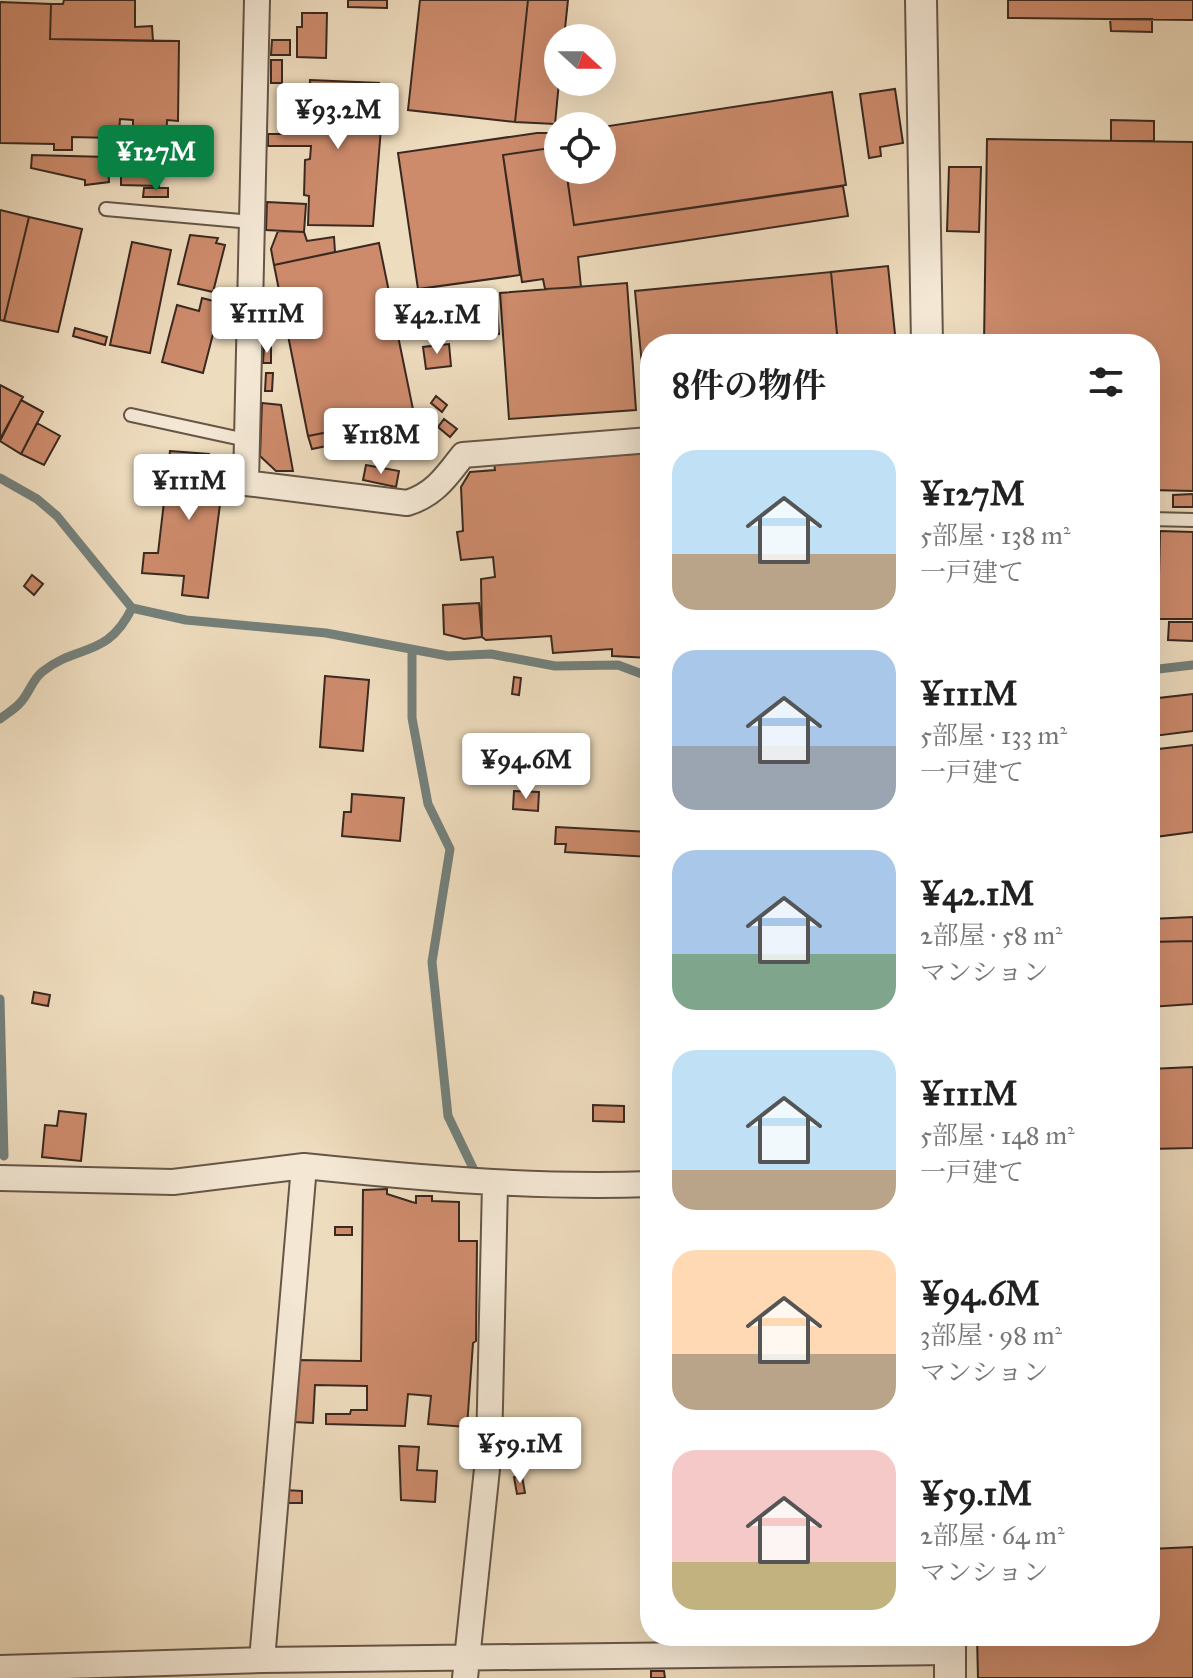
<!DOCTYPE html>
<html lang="ja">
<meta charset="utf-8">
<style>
body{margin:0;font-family:"IM FELL Great Primer","Noto Serif JP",serif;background:#f6f6f6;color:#222;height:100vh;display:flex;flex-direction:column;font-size:30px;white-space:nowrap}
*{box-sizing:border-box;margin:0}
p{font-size:26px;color:#767676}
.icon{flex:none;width:44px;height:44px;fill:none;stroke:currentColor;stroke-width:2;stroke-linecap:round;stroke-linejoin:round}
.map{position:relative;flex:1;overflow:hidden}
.panel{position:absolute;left:640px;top:334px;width:520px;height:1312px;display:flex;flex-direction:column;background:#fff;border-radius:32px;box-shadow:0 8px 32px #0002}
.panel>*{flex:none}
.needle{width:52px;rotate:111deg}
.tools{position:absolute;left:544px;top:24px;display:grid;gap:16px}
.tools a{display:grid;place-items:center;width:72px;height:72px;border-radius:50%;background:#fff;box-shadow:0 8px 32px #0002;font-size:40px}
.price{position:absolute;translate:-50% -68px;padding:0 18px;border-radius:8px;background:#fff;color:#222;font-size:26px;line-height:52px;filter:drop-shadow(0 2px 4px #0008)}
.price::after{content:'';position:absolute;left:50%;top:48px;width:24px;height:18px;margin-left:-12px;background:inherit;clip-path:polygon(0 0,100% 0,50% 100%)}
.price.current{background:#0b8043;color:#fff}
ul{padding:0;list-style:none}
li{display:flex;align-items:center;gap:24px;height:200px;padding:0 32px}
li span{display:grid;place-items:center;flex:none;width:224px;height:160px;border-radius:24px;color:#555}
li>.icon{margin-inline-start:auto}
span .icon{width:96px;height:96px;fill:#fffc;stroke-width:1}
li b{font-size:34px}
h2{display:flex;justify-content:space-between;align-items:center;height:96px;padding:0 32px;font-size:34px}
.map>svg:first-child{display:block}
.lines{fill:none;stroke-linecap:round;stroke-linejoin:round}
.stream{stroke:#74807b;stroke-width:9}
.building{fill:#cd8b6c;stroke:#392920;stroke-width:2}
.service-casing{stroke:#665648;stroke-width:16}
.minor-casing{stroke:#665648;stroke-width:28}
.tertiary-casing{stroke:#665648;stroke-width:34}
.service{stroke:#f4e8d5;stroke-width:12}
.minor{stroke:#f4e8d5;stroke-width:24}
.tertiary{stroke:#f4e8d5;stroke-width:30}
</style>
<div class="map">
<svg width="1193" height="1678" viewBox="0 0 1193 1678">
<rect width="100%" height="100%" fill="#eedcbe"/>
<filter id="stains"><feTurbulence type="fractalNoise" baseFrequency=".0025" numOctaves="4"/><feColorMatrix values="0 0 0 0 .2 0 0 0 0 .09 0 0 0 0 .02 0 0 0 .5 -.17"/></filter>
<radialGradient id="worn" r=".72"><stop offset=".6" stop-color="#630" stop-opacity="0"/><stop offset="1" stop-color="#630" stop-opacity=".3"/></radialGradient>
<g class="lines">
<path class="stream" d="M0,478L37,499L57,516L132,608L186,620L326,633L448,656L491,654L555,666L618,665L650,677
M412,652V718L428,804L450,849L432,962L448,1116L473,1168
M1150,670L1193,665
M0,719C6,714 15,709 20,703C29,694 32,680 42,672C78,643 107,659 132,608
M0,999L4,1156"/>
</g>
<path class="building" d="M64,0H135V27L152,26L153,41L50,39L51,4H63Z
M348,0H387V8L348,7Z
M420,0H528L515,122L408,110Z
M528,0H568L564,38H558L559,82L555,124L515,122Z
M1008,0H1193V20L1008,18Z
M0,2L51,4L50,39L179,41L178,121L167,120L166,147H160L159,186L121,185V145H133V120L120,119L119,133L112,132V138L72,137V150H54V144L0,143Z
M302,13H327L326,58L297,57V27H302Z
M1110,19H1152V32L1111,31Z
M272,40H290V55H271Z
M271,60H282V83H271Z
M310,80L379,83L377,116H382L373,226L308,225L309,196L304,195L305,160L310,159L311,146H268V134H281L282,113H294L295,107H309Z
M895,89L903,143L880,147L881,156L869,158L860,94Z
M832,92L846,185L574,225L566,170H602V127Z
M1111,120L1154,121V141H1111Z
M537,133H555L558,147L503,155L520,275L418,289L398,153Z
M558,133V170H566L574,225L843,186L848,216L578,257L581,287L545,289L543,279L522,282L503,155L558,147Z
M987,139L1193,142V491L1150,490V344H984Z
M32,155L108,157L109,182L85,185V180L31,168Z
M949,167H981L979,232L947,231Z
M144,188H168V197H143Z
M267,202L306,204L304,232L266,230Z
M0,210L29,217L4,321L0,320Z
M29,217L82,229L58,332L4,321Z
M278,231L304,232L307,241L334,237L335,252L274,265L271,249Z
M190,235L218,238L216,243L225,245L213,292L178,284Z
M132,242L171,250L150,353L110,345Z
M379,243L416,424L350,437L349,428L308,436L274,265Z
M888,266L896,344H838L831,272Z
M831,272L838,344H650L647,419L635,291Z
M627,283L636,410L509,419L500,293Z
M496,292L499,334L417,339L415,312L407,313L406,298Z
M202,298L221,303L203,373L162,362L177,305L199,311Z
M75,328L107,337L105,345L73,336Z
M449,344L451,366L426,369L423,347Z
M264,347H271V363H263Z
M266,373H273L272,391H265Z
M0,385L23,397L0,439Z
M436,396L447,405L442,412L431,403Z
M21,400L43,412L21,454L0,441Z
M262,403L281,405L293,471H276L260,456Z
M444,419L457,429L450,437L438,427Z
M37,423L60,436L44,465L21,454Z
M349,428L351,441L312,449L308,436Z
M170,451L209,454L224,473L208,598L182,595L184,576L142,573L144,553H158Z
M650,453V658L612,656V649L553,653L551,636L486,640L482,637L481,579L495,577L493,557L461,560L457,532L463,531L461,487L470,472L495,470L494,463Z
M366,465L399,471L396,487L363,480Z
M1193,494V507H1173V495Z
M1160,531L1193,532V619H1158Z
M32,575L43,584L34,595L24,586Z
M479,603L482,637L464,639L444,634L443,605Z
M1169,622H1193V641L1168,640Z
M325,676L369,680L363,751L320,747Z
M514,677L521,678L519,695L512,694Z
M1193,694V731L1154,736L1150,699Z
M1193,745V832L1155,837L1150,750Z
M514,791L539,792L538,811L513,809Z
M352,794L404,798L400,841L342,836L344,812H351Z
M556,827L650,832V857L565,852L566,844H555Z
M1193,917V941L1150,942V919Z
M1193,941V1004L1150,1007V942Z
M34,992L50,995L48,1006L32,1003Z
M1193,1067V1148L1150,1149V1069Z
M593,1105L624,1106V1122L593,1121Z
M59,1111L86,1114L81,1161L42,1157L45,1125L57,1126Z
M387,1189V1194L412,1202L416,1203V1196H432V1201L459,1202V1241H477L476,1341L473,1343L467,1427L428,1424L431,1396L408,1394L405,1426L326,1424V1414H350L351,1410H367V1386L315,1385L313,1423L293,1422L297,1360L361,1361L363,1190Z
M335,1227H352V1235H335Z
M399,1446L419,1447L417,1470L437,1471L435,1502L401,1500Z
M522,1476L525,1493L517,1494L514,1477Z
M284,1490L302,1491V1503H284Z
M1193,1547V1678H978L977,1636H1150V1549Z
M651,1671H664L665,1678H651Z"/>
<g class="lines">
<defs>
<path id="service" d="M106,209L252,222
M131,415L246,440
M1150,519L1193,520"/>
<path id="minor" d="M257,0L246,483L407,503C434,495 446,477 463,455L650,440
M0,1178L173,1182L304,1166
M262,1660L950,1652
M0,1668L262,1660L304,1166C420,1178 533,1188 650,1184
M465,1678L489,1450L495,1184"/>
<path id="tertiary" d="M921,0L927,344
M950,1636V1678"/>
</defs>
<use href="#service" class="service-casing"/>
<use href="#minor" class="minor-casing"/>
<use href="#tertiary" class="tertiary-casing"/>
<use href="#service" class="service"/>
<use href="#minor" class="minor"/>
<use href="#tertiary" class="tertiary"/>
</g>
<rect width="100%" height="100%" filter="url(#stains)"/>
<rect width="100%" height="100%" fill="url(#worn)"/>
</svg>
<div class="tools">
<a><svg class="needle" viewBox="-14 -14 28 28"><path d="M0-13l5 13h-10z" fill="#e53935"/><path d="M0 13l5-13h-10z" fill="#767676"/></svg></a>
<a><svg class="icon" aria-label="locate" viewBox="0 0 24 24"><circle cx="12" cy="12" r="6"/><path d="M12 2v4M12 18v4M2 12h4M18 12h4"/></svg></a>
</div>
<b class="price" style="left:338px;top:151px">¥93.2M</b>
<b class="price current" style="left:156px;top:193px">¥127M</b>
<b class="price" style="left:267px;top:355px">¥111M</b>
<b class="price" style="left:437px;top:356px">¥42.1M</b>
<b class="price" style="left:381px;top:476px">¥118M</b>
<b class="price" style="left:189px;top:522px">¥111M</b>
<b class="price" style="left:526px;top:801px">¥94.6M</b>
<b class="price" style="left:520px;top:1485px">¥59.1M</b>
<section class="panel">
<h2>8件の物件<svg class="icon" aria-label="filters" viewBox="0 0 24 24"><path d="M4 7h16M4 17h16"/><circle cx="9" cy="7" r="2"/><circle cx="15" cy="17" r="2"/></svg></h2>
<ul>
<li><span style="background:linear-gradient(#bfe0f5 65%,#b9a48a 0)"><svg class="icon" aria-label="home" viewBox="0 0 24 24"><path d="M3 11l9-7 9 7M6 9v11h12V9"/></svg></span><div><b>¥127M</b><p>5部屋 · 138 m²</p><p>一戸建て</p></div></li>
<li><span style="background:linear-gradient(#a9c7e8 60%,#9aa5b1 0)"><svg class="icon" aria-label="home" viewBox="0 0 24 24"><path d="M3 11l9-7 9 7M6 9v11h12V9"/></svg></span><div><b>¥111M</b><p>5部屋 · 133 m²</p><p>一戸建て</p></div></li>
<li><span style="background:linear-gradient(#a9c7e8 65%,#7fa58c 0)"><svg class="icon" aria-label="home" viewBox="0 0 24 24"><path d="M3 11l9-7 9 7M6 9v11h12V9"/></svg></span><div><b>¥42.1M</b><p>2部屋 · 58 m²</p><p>マンション</p></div></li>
<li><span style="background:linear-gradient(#bfe0f5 75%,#b9a48a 0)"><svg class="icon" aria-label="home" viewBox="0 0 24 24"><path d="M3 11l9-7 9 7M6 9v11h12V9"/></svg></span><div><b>¥111M</b><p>5部屋 · 148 m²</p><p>一戸建て</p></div></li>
<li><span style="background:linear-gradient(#ffd9b3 65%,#b9a48a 0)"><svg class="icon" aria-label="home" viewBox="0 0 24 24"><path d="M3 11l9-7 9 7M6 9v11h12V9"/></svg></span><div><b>¥94.6M</b><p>3部屋 · 98 m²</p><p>マンション</p></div></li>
<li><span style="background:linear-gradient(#f6c9c9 70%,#c2b280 0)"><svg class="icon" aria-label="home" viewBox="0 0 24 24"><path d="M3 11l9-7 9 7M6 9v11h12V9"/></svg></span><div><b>¥59.1M</b><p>2部屋 · 64 m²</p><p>マンション</p></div></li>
</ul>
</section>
</div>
